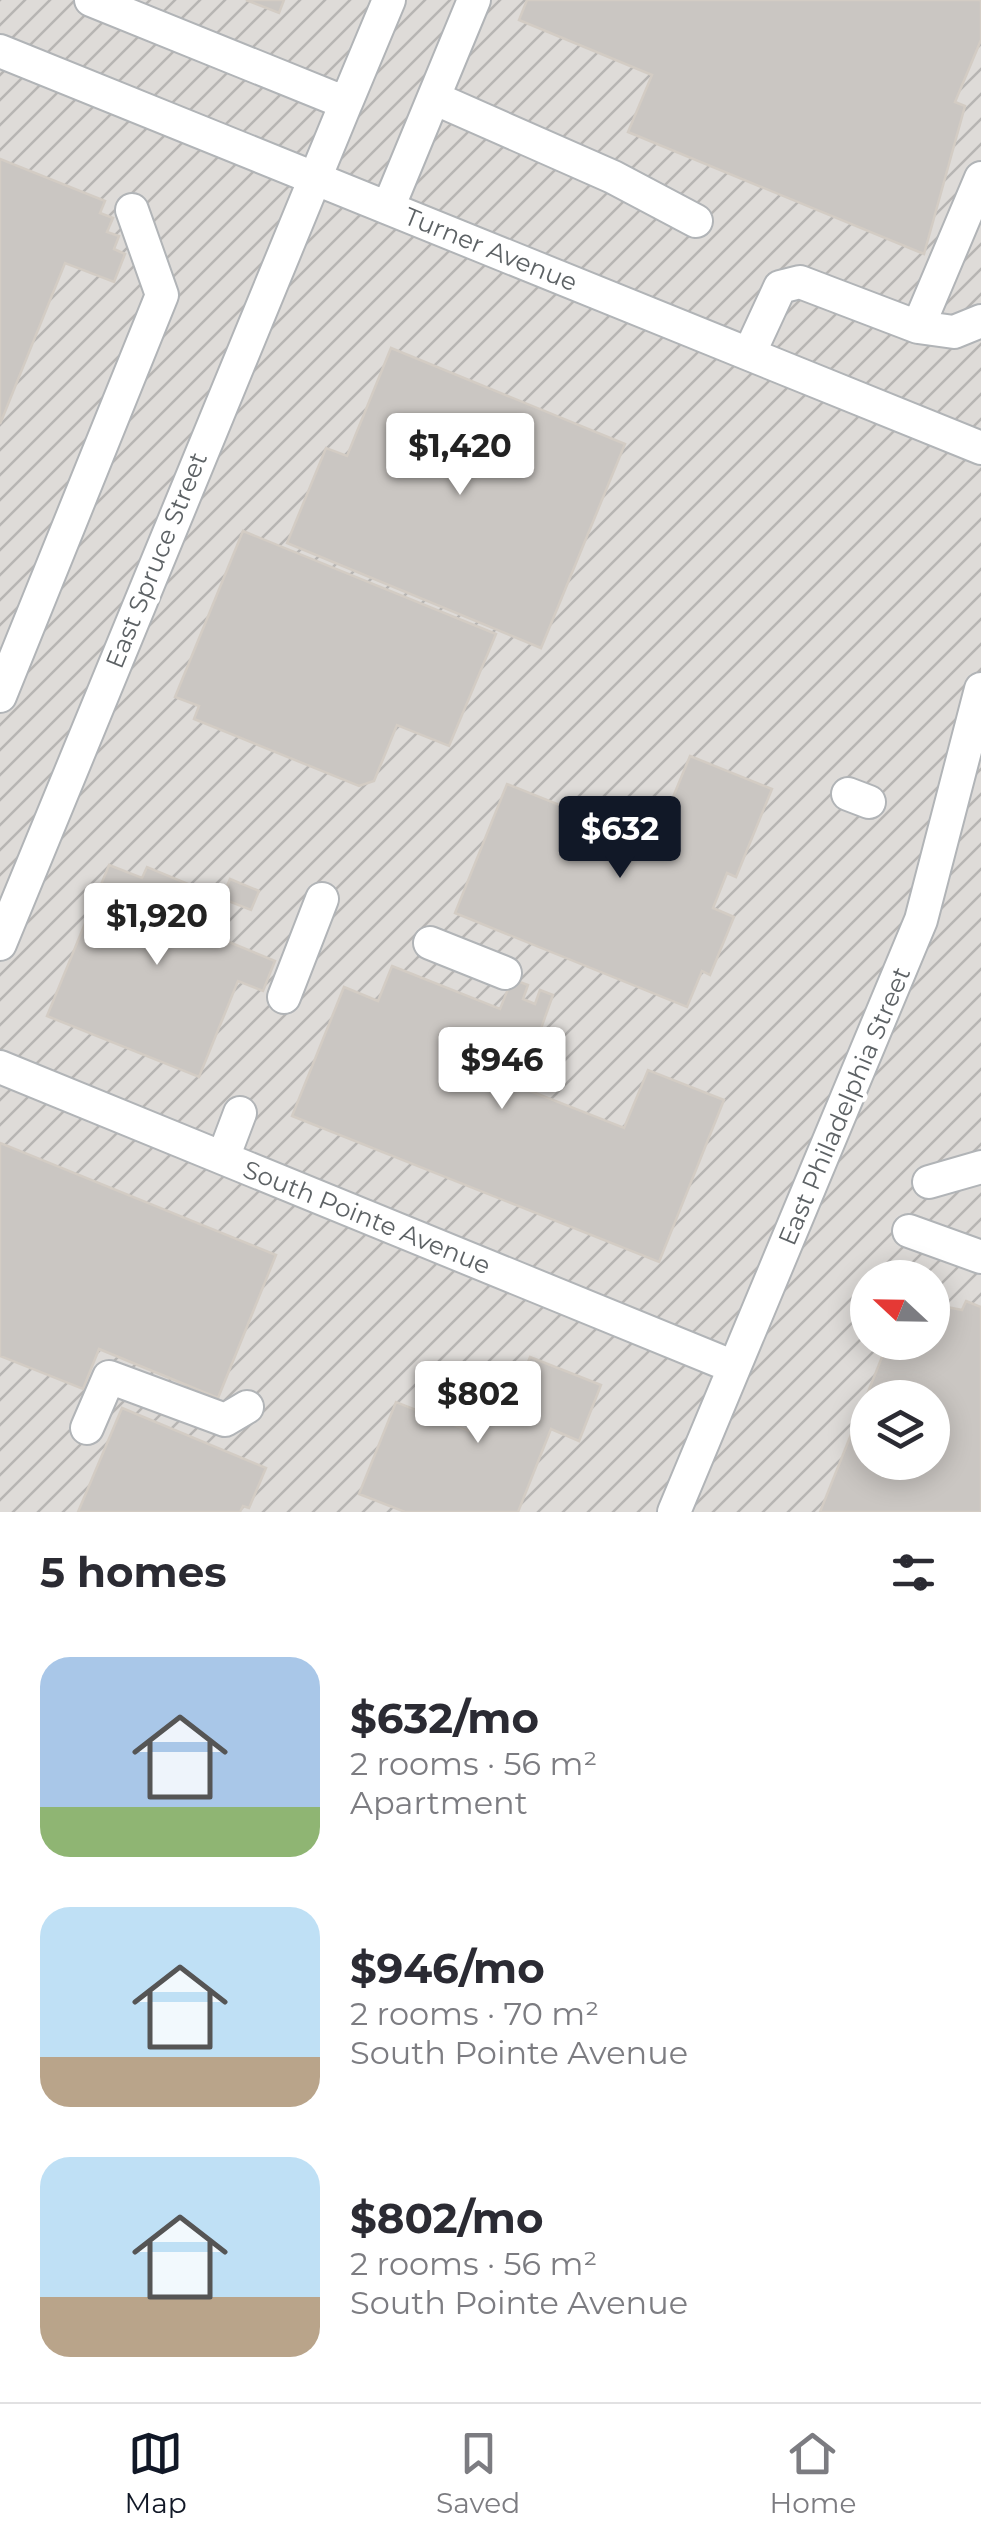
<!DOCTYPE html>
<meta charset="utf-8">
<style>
body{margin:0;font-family:Montserrat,sans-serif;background:#f2f2f3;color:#2b2b33;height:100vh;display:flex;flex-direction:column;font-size:38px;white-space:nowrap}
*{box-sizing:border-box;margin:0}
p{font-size:32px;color:#7c7c81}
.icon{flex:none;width:55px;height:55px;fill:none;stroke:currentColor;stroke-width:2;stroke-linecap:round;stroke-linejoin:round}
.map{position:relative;height:1512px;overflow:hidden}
.sheet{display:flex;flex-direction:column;background:#fff;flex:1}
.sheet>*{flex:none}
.needle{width:65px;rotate:292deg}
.tools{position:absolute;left:850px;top:1260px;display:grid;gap:20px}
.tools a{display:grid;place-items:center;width:100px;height:100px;border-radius:50%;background:#fff;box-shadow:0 5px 25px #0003;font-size:50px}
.price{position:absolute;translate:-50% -85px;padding:0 22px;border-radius:10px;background:#fff;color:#222;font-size:32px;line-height:65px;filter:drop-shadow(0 2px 5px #0008)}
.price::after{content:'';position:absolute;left:50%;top:60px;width:30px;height:22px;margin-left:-15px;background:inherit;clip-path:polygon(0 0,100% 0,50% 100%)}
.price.active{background:#111827;color:#fff}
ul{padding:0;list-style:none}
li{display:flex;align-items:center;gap:30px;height:250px;padding:0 40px}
li span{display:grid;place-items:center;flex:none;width:280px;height:200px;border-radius:30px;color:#555}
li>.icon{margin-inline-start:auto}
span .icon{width:120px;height:120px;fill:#fffc;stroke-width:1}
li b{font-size:42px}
h2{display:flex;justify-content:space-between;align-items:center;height:120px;padding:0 40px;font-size:42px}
.tab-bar{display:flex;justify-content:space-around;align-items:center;height:140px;border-top:2px solid #e1e1e2;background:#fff;font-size:28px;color:#7c7c81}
.tab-bar a{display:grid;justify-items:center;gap:5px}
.tab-bar .active{color:#111827}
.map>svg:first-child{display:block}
.industrial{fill:url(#industrial-furrows);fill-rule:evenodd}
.building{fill:#cac6c2;stroke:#d3ccc4;stroke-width:2.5;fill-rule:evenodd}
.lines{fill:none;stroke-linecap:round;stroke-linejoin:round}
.minor-casing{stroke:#b1b4b7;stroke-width:36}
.minor{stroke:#fff;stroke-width:32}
.labels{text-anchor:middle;stroke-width:9;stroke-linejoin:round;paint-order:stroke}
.street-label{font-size:25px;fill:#5d6265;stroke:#fff}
</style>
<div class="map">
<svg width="981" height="1512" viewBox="0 0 981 1512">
<defs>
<pattern id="industrial-furrows" width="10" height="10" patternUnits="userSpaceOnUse" patternTransform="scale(2.5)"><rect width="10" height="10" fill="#dedbd8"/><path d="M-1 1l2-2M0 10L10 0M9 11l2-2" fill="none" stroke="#b7b5b3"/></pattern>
</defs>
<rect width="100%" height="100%" fill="#efebe6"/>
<path class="industrial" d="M0,0H981V1512H0ZM868,1278H932V1342H868ZM868,1398H932V1462H868Z"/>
<path class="building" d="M246,0H284L279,13Z
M527,0H981V40L955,102L965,106L924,254L628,132L652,75L519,20Z
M0,159L105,201L100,213L113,218L107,232L119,236L114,249L125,254L114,282L65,263L0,424Z
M391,348L625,444L541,648L287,543L326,448L347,456Z
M243,531L496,634L449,746L397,725L374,781L359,786L194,719L199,706L175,697Z
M690,756L772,789L736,877L727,873L713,908L734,917L710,975L702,971L687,1007L455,913L507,784L654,843Z
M109,865L142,878L147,867L222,898L230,879L259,891L251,910L226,900L212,935L275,961L263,991L238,981L199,1077L47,1016Z
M392,966L500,1009L512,979L528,985L523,999L535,1004L540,990L553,995L520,1087L624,1128L648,1070L724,1100L659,1262L292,1116L344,987L378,1001Z
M0,1143L276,1255L218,1398L99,1349L83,1389L0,1356Z
M966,1301L981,1307V1512H820L888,1342H932V1304L962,1310ZM868,1398H932V1462H868Z
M530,1357L601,1385L579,1441L551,1429L518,1512H405L359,1494L396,1402L469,1431L488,1384L515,1394Z
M122,1408L266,1468L249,1508L243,1506L240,1512H78Z"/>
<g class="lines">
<defs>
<path id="minor" d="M91,0L346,103L389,0
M0,51L981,448
M434,98L613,177L696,221
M388,208L474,0
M918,327L981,178
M749,354L780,287L800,282L918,327L954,332L981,321
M0,696L162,295L132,210
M848,794L869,802
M430,943L505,973
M0,944L346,103
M284,997L322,899
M0,1067L734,1367
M223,1158L240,1113
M929,1182L981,1167
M909,1231L981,1257
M87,1428L109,1377L225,1420L247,1407
M674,1512L921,920L981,689"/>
</defs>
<use href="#minor" class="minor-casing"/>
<use href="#minor" class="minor"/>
</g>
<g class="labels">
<g class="street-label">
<text transform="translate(491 249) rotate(22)" y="9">Turner Avenue</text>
<text transform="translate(156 560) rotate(-68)" y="9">East Spruce Street</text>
<text transform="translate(844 1106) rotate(-67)" y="9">East Philadelphia Street</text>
<text transform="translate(367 1217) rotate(22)" y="9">South Pointe Avenue</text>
</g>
</g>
</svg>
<div class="tools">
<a><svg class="needle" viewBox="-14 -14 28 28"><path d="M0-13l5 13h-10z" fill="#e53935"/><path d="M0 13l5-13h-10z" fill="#7c7c81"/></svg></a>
<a><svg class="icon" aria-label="layers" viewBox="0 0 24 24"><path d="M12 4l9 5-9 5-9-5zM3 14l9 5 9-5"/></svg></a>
</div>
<b class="price" style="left:460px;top:498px">$1,420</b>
<b class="price active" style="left:620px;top:881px">$632</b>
<b class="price" style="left:157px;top:968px">$1,920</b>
<b class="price" style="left:502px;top:1112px">$946</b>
<b class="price" style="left:478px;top:1446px">$802</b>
</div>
<section class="sheet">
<h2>5 homes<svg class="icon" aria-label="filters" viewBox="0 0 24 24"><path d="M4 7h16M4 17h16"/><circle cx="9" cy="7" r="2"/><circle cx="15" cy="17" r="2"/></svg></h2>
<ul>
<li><span style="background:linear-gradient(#a9c7e8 75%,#8fb573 0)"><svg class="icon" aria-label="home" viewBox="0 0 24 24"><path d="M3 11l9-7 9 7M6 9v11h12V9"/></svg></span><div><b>$632/mo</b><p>2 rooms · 56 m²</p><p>Apartment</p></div></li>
<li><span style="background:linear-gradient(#bfe0f5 75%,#b9a48a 0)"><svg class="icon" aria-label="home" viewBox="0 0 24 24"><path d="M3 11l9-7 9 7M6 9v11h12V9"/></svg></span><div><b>$946/mo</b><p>2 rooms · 70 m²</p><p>South Pointe Avenue</p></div></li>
<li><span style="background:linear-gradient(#bfe0f5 70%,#b9a48a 0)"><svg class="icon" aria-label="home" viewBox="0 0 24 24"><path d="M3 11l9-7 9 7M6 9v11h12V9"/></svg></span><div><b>$802/mo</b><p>2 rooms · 56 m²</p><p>South Pointe Avenue</p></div></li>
</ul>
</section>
<nav class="tab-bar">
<a class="active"><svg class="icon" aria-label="map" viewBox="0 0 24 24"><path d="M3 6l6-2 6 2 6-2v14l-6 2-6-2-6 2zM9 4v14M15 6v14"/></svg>Map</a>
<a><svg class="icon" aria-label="saved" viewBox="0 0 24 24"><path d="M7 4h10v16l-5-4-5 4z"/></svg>Saved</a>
<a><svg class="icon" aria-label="home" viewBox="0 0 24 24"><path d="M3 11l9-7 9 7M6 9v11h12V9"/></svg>Home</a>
</nav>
